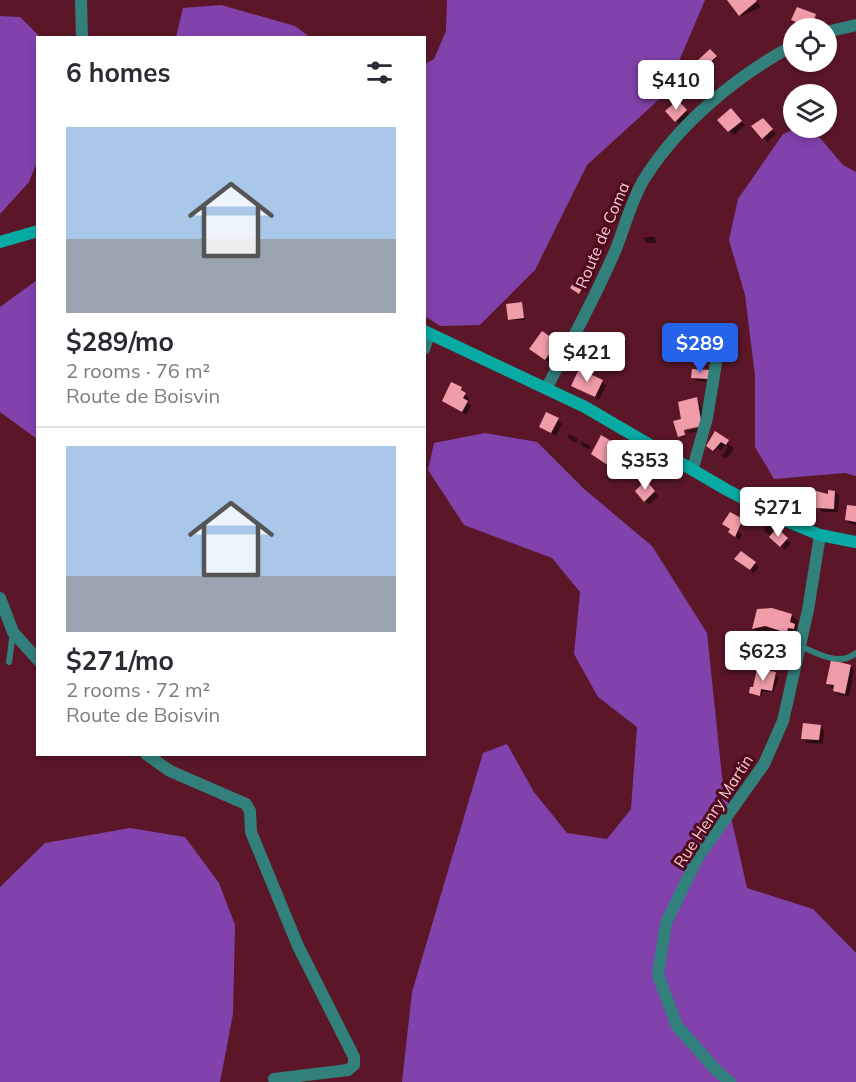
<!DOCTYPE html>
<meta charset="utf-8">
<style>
body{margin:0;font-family:Mulish,sans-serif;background:#f7f7f7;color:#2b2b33;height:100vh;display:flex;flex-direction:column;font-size:22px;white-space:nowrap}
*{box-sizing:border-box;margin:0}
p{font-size:20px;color:#7c7c81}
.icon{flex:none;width:33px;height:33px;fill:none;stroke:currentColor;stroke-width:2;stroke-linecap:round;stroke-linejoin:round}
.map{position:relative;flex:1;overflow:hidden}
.side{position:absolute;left:36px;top:36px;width:390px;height:720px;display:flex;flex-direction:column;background:#fff;border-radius:0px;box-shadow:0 3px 9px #0003}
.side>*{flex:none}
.tools{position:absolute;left:783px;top:18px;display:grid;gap:12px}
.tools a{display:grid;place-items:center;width:54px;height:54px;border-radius:50%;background:#fff;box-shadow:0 3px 9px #0003;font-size:30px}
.price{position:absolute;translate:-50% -51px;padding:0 14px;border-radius:6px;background:#fff;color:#222;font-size:20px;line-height:39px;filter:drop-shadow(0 2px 3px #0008)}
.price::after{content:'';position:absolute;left:50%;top:36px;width:18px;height:14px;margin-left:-9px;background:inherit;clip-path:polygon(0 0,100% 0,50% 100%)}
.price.on{background:#2563eb;color:#fff}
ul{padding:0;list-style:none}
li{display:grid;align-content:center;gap:12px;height:318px;padding:0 30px}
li+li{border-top:2px solid #e1e1e2}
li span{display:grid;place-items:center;height:186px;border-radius:0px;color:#555}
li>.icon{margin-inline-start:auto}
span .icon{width:108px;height:108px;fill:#fffc;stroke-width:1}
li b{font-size:26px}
h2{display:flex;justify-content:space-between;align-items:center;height:72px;padding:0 30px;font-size:26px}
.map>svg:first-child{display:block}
.forest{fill:#8242ac}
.shadow{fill:#0007}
.building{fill:#f09ca9}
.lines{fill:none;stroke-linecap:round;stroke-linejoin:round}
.lane{stroke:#32807b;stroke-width:6}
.street{stroke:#32807b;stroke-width:12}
.secondary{stroke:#07aba4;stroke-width:12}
.labels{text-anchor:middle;stroke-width:6;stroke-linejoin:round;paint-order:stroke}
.street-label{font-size:16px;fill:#f4c9ce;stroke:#4f0a1e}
</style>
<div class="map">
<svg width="856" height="1082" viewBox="0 0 856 1082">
<rect width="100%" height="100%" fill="#5b1728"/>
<path class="forest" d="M447,0H705L665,94L587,165L535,270L480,325L440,326L425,316V64L434,59L446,31Z
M221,5L295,26L310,37H176L183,8Z
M0,16L20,17L40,37L37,162L29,182L0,214Z
M797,128L820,138L843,165L856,172V476L845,473L774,479L755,447V376L745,295L729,240L738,199L783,134Z
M37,280V439L0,412V307Z
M485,433L537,442L583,488L652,546L707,633L722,777L747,888L813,909L856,953V1082H402L412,992L483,753L507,744L534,792L567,833L607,839L631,809L637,727L598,697L574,654L580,592L552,558L464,525L428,470L434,443Z
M130,828L185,837L219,883L235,925L233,1014L220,1082H0V887L45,843Z"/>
<path class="shadow" d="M729,0H756L761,7L742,16Z
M798,9L814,15L811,23H814L816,17L813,28L798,23L797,17L795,22L793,20Z
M710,51L717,58L707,68L700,60Z
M678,102L690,115L680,125L667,111Z
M736,115L745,125L734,135L720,120Z
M763,120L776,134L767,142L762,134Z
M644,237H655L656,243H645Z
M586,282L581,294L573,289Z
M524,314L525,320H509L522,314Z
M557,343L561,347L550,363L531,349Z
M693,371L713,382L697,381L693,377Z
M602,381L606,385L599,400L576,386Z
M452,384L462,389V393L469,398L467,402L471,406L466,415L444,401Z
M696,399L700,403L704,424L686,430L683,428L685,436L681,438L683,420Z
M558,420L562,424L556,436L541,427Z
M705,427V430L689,433L687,431Z
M716,433L734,449L726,459L722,456L728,447L725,445L721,451L717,448L714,452L707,446Z
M569,434L578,439L576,443L567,438Z
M581,441L589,445L591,447L589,449L582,446Z
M620,448L624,452L614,469L592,454Z
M646,482L658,496L649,505L645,501Z
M794,487L805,490L806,495L795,492Z
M835,492L839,496L838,512H822L818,507Z
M856,508V525L851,524L846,520Z
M734,517L744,522L738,531L742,535L739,540L724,524Z
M768,525L791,543L785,550L764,530Z
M740,563H755L759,567L754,573Z
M758,611L792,615L798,622L796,627L801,635L794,633L793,639L773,632L760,635L753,629Z
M779,636L781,644L778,647L783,651L784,664L782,668L769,669Z
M850,666L854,670L849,697L839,695L828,684Z
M775,674L779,678L773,692H762V696L751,693Z
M820,726L824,730L823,744L807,743L803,739Z"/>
<path class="building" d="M727,0H756L757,1L739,16Z
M797,7L816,14L811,28L791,20Z
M710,49L717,56L705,67L698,60Z
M678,100L687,110L675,122L665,111Z
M731,108L742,121L728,132L717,120Z
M763,118L773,129L762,139L751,126Z
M578,276L587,281L579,294L570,288Z
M522,302L524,318L508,320L506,304Z
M542,331L558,342L545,360L529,349Z
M578,354L586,358L582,367L573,363Z
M579,369L603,380L595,397L571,386Z
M692,369L710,370L709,379L691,378Z
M451,382L462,387L461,390L466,393L463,398L468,401L462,412L442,401Z
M697,397L702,426L684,430L685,435L678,437L673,421L681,419L678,402Z
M546,412L559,418L551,433L539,427Z
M715,431L729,440L726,445L721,442L713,451L706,446Z
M601,435L621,447L609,466L591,454Z
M646,480L655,491L644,502L635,491Z
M828,490L835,491L834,509L816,508V491L828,494Z
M847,505L856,506V522L845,520Z
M730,512L743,519L735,537L728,532L730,529L722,524Z
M777,528L788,538L780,547L769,537Z
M741,551L756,562L750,570L734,559Z
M772,608L792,614L790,622L795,624L794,629L788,628L787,633L765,626L752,629L757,609Z
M780,634L781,667L766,668L763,635Z
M831,660L851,665L845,694L833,691L834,685L826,684Z
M757,669L776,672L772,691L761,689L760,696L749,693L750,687H753Z
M803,723L821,725L819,740L801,739Z"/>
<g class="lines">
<path class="lane" d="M800,646C817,653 839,667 856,653
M9,662L13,632"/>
<path class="street" d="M81,0L82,38
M826,32L856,25
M424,349L429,334
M547,387C571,342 596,296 616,249C625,226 631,202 643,181C677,125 736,76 794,45
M693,468L707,418L716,363
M0,598L13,632L38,660
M146,754L170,771L246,804L250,811L251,832L298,946L354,1057V1065L348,1070L274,1079
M730,1082L717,1071L677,1026L658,975L666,923L698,857L764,764L783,721L808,610L820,535"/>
<path class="secondary" d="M0,242L38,231
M424,331L585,407L727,490L791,523L820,535L856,542"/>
</g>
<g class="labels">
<g class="street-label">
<text transform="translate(602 235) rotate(-67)" y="6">Route de Coma</text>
<text transform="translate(713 811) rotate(-57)" y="6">Rue Henry Martin</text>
</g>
</g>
</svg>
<div class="tools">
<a><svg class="icon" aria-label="locate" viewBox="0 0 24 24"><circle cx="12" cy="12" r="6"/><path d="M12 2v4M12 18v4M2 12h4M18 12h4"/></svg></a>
<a><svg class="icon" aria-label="layers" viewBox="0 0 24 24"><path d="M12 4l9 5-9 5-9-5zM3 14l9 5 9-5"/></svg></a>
</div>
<b class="price" style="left:676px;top:111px">$410</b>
<b class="price on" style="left:700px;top:374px">$289</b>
<b class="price" style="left:587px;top:383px">$421</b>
<b class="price" style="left:645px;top:491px">$353</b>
<b class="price" style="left:778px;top:538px">$271</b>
<b class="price" style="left:763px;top:682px">$623</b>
<section class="side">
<h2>6 homes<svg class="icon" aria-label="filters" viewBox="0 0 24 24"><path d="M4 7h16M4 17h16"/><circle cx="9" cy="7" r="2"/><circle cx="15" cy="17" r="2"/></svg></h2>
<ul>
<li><span style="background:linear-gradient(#a9c7e8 60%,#9aa5b1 0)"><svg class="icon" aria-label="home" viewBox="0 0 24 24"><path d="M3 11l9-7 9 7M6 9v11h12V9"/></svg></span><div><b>$289/mo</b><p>2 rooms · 76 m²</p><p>Route de Boisvin</p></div></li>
<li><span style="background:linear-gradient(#a9c7e8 70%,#9aa5b1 0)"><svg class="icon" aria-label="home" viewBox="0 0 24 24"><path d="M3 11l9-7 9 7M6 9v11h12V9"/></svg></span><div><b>$271/mo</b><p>2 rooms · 72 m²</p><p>Route de Boisvin</p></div></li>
</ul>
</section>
</div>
